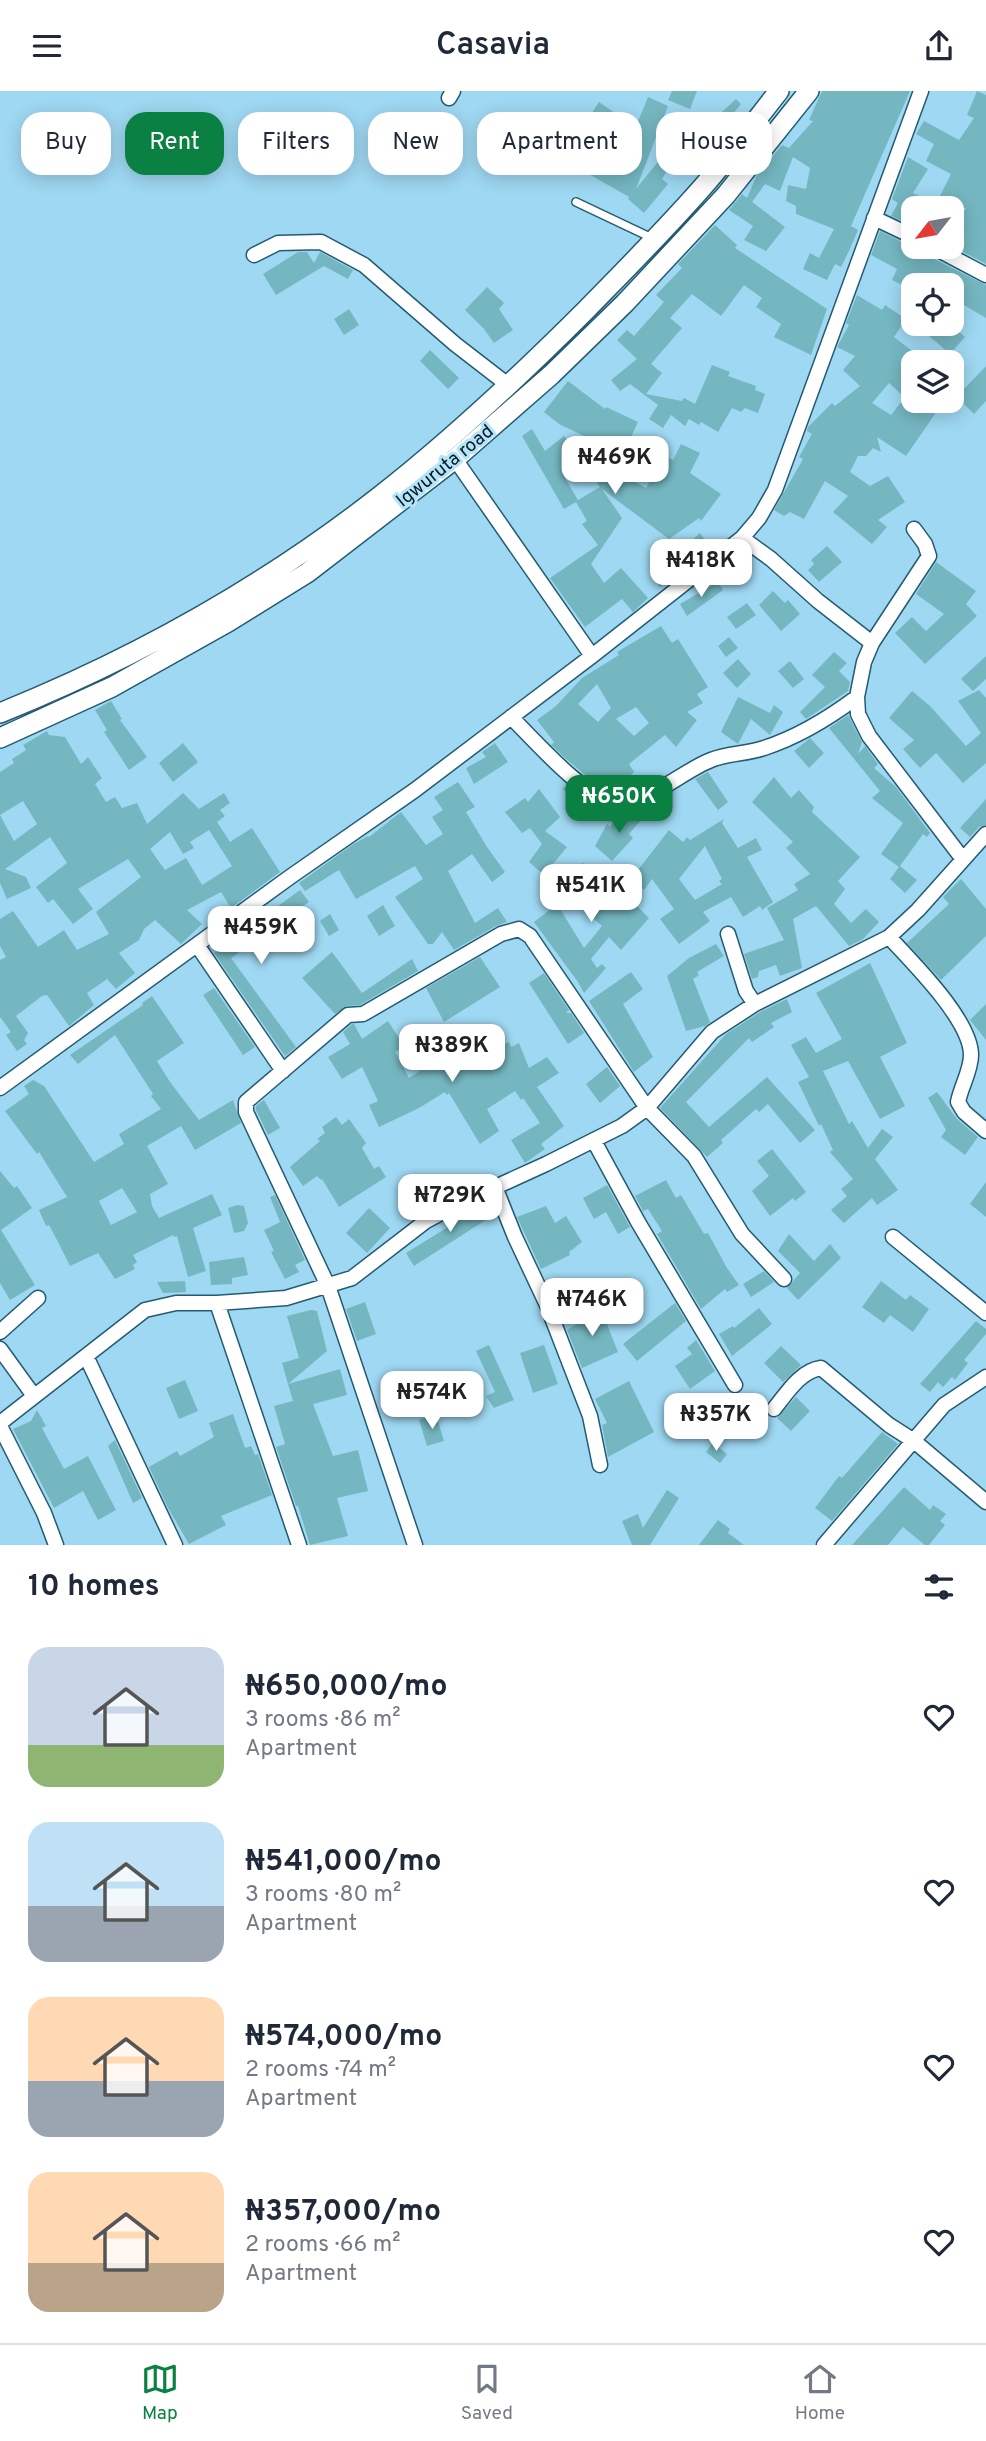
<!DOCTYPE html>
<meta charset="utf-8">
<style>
body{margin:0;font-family:Overpass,sans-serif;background:#f2f2f3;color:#1f2937;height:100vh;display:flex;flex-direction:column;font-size:26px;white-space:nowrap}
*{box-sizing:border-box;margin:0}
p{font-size:23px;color:#747a83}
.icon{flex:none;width:38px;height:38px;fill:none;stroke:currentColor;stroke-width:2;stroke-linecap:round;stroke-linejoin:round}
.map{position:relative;height:1454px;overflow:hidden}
.side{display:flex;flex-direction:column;background:#fff;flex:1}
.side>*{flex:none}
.guide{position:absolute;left:21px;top:21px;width:945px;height:63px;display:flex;gap:14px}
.needle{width:46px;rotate:239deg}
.buttons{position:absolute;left:901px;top:105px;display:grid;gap:14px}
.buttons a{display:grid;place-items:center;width:63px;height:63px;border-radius:14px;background:#fff;box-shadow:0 4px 18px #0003;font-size:35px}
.price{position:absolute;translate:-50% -60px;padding:0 16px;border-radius:14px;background:#fff;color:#222;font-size:23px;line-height:46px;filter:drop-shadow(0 2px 4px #0008)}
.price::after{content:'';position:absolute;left:50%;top:42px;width:21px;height:16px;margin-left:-10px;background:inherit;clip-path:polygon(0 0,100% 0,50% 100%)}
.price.selected{background:#0b8043;color:#fff}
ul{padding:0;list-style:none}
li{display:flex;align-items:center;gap:21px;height:175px;padding:0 28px}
li span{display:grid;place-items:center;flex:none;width:196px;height:140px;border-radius:21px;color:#555}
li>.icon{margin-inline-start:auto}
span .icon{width:84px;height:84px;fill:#fffc;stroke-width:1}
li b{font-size:30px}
h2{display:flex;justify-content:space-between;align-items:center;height:84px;padding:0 28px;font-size:30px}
.tag{padding:0 24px;border-radius:21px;background:#fff;box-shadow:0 4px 18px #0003;font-size:24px;line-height:63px}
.tag.selected{background:#0b8043;color:#fff}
header{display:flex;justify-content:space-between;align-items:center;height:91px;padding:0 28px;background:#fff;font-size:32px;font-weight:600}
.tab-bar{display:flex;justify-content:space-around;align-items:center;height:98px;border-top:2px solid #e0e1e3;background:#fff;font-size:19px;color:#747a83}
.tab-bar a{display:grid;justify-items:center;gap:4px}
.tab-bar .selected{color:#0b8043}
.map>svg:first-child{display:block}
.building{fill:#75b7c1;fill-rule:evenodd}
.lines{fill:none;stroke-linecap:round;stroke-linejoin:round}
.service-casing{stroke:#235b72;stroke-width:10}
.minor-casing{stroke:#235b72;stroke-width:17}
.secondary-casing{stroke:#235b72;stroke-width:22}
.service{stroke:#fff;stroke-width:7}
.minor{stroke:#fff;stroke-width:14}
.secondary{stroke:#fff;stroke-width:19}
.labels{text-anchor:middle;stroke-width:6;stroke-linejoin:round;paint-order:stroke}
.street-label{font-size:19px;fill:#061d26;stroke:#b6e3f8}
</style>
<header><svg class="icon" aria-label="menu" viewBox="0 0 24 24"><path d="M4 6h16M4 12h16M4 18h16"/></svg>Casavia<svg class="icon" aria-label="share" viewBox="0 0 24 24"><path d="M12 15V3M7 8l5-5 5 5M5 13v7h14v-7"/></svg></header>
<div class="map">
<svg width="986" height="1454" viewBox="0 0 986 1454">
<rect width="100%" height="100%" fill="#9fd8f2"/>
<path class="building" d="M672,0H697L690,18L668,9Z
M822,0H910L851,135L858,139L849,160L841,176L835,173L827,189L803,178L810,162L819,167L834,138L796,123V115L786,110L788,94L806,98L810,77L793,66L780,100L765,93L752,111L751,110L785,136L766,160L744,149L753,135L729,119L742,103L747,107L757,84L782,54L789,57L813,30L809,29Z
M977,0L986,4V173L952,155V139L966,117H947L938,109L951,83L926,70L934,53L916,43L924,30L959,49L974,27L967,24Z
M648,6L668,15L636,98L677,47L679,48L672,67L736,8L741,13L713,47L676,84L668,78L662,88L668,93L644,122L628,108L629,106L573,74L585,53L587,54L605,40L588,28L599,11L615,22L612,27L635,38Z
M908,66L928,78L913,102L943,117H914V135L891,125L898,112L892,108Z
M715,134L737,154L735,157L827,218L811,264L774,246L781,233L756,216L762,207L744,194L721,225L692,203L670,227L682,237L651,273L662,282L646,303L682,310L684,307L695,313L712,274L730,281L728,285L756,295L755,299L765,303L758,322L745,317L741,321L732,317L718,341L701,331L699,334L689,328L685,335L671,324L663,337L649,328L658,314L630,293L620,300L611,289L637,268L617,249L627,239L634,245L664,211L656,204L682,177L678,173Z
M880,140L910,155L923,156L928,165L986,194V227L952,207V194H914L912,199L892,189L897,178L871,164Z
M298,161H307L314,172L320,161L353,179L348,188L324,175L276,204L263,183Z
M487,196L504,212L499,218L513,239L494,252L484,238L465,219Z
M857,204L882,219L885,214L906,228L894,246L920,266L916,271H914V275L904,287L911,293L901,303L889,292L872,312L891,324L909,301L914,305V310H919L935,323L906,365L877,346L881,361L873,357L866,365H858L850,381L870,395L888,385L905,411L878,429L887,436L872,453L833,421L848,405L825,390L804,428L790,421L784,425L774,419L803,368L799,366L812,343L807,340L808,336L832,312L835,315L860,295L843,279L855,265L837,256L849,234L846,232Z
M349,218L359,234L344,244L334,228Z
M938,233H950L965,246L950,263L928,244Z
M430,259L459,287L448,298L420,270Z
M986,275V310L974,323L952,301V287L965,297Z
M568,290L605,318L606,316L638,331L631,346L673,369L681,353L700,362L690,382L721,403L701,430L699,427L669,448L602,398L622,427L591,473L604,492L621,477L648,507L633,521L622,508L585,536L550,487L598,454L582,433L587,430L576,411L564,418L522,345L532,338L545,360L564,345L585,371L565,387L578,409L600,396L588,379L614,362L630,388L646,397L658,376L603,346L611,358L559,333L544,321Z
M700,442L711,457L660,496L652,485Z
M827,455L842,471L819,491L808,479L814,473L811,469Z
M936,471L976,500L966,513L977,525L925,573L895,542L912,526L926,540L944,523L916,503Z
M718,491L723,499L687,525L680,513Z
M773,500L785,512L788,509L800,523L781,540L759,514Z
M747,512L756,524L736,538L727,526Z
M661,535L672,552L678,548L708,596L697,603L703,612L687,621L697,629L676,656L665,644L629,673L634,681L613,701L594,691L566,668L551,654L554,651L537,629L556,615L582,587L619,564L617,561ZM597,593L611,617L598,631L578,613ZM636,616L649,632L634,645L616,628Z
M729,546L738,557L726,566L718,555Z
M834,561L847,572L839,580L850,591L848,600L806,628L800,621L825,596L812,584Z
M986,565V588L973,600L961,588Z
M738,568L751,583L737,597L723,582Z
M790,570L804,588L793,597L778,580Z
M979,599L986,607V672L963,692L936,662L920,677L903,658L914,649L889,627L912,600L930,615L966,655L981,642L958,610Z
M738,606L770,622L774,614L783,621L770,644L751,628L738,653L721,641Z
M111,610L122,628L120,629L147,666L129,679L104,641L107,639L95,619Z
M848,624L862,651L858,663L865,655L878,673L874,677L896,696L930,742L927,746L923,743L900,775L917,789L905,802L890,788L899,776L881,763L903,732L872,707L880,700L829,637Z
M47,640L49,644L65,646L81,673L88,666L102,687L95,693L106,711L115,706L122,717L137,712L147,733L183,702L199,718L224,702L230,712L220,719L225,725L217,731L230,751L252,737L280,781L231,817L221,801L187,819L202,833L181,853L155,829L144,838L139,849L119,862L135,882L116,898L107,888L87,902L94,914L69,935L47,904L42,905L16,925L28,942L24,949L27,953L17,960L6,944L11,941L0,926V869L6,866L0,855V828L13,820L38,856L64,839L77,859L109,843L96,821L141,786L128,768L78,798L93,818L73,833L53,808L48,812L36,796L67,772L50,746L5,778L26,786L31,797L7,808L0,792V681L14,672L12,668L26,659L23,654ZM23,710L37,733L14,750L0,724ZM209,739L232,775L202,794L186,767L165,779L150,758L170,741L183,763L194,757L190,751Z
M810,647L824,662L809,677L794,660Z
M183,652L198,671L173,691L159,672Z
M495,652L508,671L474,693L466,677L486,666L482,661Z
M708,681L728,711L718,719L695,688Z
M774,686L791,707L799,699L814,716L812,721L860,766L838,790L845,798L834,813L851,832L866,818L879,831L863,848L849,855L816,815L793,828L802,877L780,885L776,874L759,880L758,886L752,888L744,863L784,849L767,817L798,799L794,793L810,783L786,757L793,751L752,711Z
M458,691L475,716L466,721L487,756L505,781L492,791L472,763L448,780L475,832L498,817L507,831L496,835L454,859L442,841L433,853H428L395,806L423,788L415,775L356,808L339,779L305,800L299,792L352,754L368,745L369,746L401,721L426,754L443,743L432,726L443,719L434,706Z
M567,694L583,707L597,715L593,719L582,707L576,713L563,698Z
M539,698L560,726L545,740L567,756L544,784L529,771L542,753L530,737L522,742L505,721L525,707L528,711Z
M986,708V734L979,736L970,746L960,737Z
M641,717L647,722L629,743L633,747L612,770L595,755L607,733L610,736L614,731L621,737L635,718Z
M724,728L722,732L738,757L756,747L762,759L747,766L773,811L762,819L760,815L743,826L731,806L703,821L710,830L679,853L660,828L674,818L652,788L644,799L631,788L669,739L683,751L687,746L690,749ZM705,755L722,788L719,790L722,793L695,809L679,788Z
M583,772L634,812L649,827L621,859L609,846L591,868L597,877L602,873L606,877L584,902L578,891L534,831L557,813L584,857L602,835L561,799Z
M961,788L986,818V845L941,889L907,852L949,813L943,806Z
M300,799L309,811L231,867L296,956L285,965L214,862Z
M383,814L395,835L379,845L367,825Z
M330,823L339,839L329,845L320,830Z
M716,853L724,865L697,881L699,884L693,888L710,931L705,935L686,940L667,885L689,867Z
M332,861L362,902L412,868L418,880L360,914L347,915L335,923L302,887Z
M480,866L500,896L444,931L426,897Z
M870,872L907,952L880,966L905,1015L880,1028L848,970L823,980L849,1033L852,1030L868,1057L882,1038L893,1046L875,1068L898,1099L877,1114L872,1107L844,1132L831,1119L847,1105L841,1098L853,1088L830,1061L833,1059L821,1033L819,1035L798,991L809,986L791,954L806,946L816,962L842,948L816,902Z
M631,881L643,898L623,913L653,966L634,981L589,910Z
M544,882L569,919L566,922H571L584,942L568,953L529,892Z
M214,897L255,956L243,964L203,904Z
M152,905L184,952L157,970L170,991L199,1029L233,1009L241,1032L195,1059L181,1035L147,1055L168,1093L150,1103L152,1115L159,1127L212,1103L222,1124L193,1137L206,1180L188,1186L177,1145L174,1146L173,1144L133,1164L137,1171L133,1174L135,1178L115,1188L98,1162L70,1175L57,1149L49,1134L46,1135L39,1119L67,1106L39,1061L37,1063L5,1020L29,1003L24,995L33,989L44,995L94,1071L124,1053L119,1043L161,1018L151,1005L153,1003L115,944L78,973L70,964L143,914L142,912ZM122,1097L137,1121L111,1134L99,1110Z
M787,908L792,921L771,932L774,936L752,951L749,947L686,1011L709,1036L767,986L815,1039L800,1052L768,1013L759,1021L756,1018L721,1049L723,1052L707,1066L660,1017L726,943L760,921Z
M986,913V949L970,929Z
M388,930L404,955L395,961L409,987L448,961L452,968L476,950L484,963L509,951L511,956L519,952L529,977L547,966L559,982L537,996L564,1035L541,1053L545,1058L525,1072L511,1049L540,1032L523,1007L521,1009L515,1000L487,1018L499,1040L480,1053L449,1002L447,1004L445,1001L419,1017L379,1036L369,1014L378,1010L362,976L342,988L328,966L350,953L343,941L352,933H354L362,948Z
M607,976L620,995L600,1012L586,993Z
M937,1001L957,1028L978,1046L965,1064L941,1046L946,1039L928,1007Z
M264,1009L280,1037L268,1044L256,1019V1015Z
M336,1026L342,1034L349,1028L366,1052L362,1057L374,1078L379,1075L386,1086L339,1116L322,1088L321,1089L317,1085L303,1095L290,1076L320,1050L317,1048L325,1042L322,1036Z
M772,1058L806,1101L795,1110L793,1107L770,1125L752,1100L769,1085L757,1070Z
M0,1080L14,1097L17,1095L32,1117L1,1139L35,1194L10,1209L0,1192Z
M666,1089L676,1107L681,1104L704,1143L708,1142L727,1177L739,1194L727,1201L725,1198L701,1218L657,1143L662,1140L648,1118L643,1120L635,1105Z
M986,1091V1126L970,1113Z
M607,1094L630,1136L618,1143L606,1121L594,1128L583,1107Z
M275,1104L305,1169L295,1174L299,1181L285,1188L271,1161L274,1160L264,1139L280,1131L270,1106Z
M490,1110L495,1123L414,1175L406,1162Z
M238,1114L244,1115L248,1132L244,1140L234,1142L228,1117Z
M546,1115L555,1132L566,1125L582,1151L569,1161L570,1164L541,1178L517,1126Z
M369,1117L390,1137L367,1162L346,1142Z
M789,1143L814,1170L830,1153L841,1167L798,1209L787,1197L800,1182L778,1160Z
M244,1166L248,1184L232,1187V1193L211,1194L209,1171Z
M764,1180L774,1191L751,1206L743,1193Z
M185,1190L186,1201L163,1202L157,1191Z
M600,1190L614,1215L604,1220L591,1195Z
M881,1190L906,1209L910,1204L929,1218L913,1241L890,1224L884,1232L862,1216Z
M365,1211L376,1243L357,1250L346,1218Z
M675,1212L686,1230L637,1270L623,1253Z
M599,1213L618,1261L582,1277L567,1239L584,1229L582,1224L587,1222L586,1218Z
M759,1217L772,1233L732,1265L719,1243L733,1235L734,1237Z
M311,1219L317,1220L327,1260L288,1293L282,1272L299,1267L287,1225Z
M976,1230L986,1238V1243L964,1269L968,1272L955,1289L952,1286L943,1296L938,1291L930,1301L920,1293Z
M696,1249L715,1280L690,1298L675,1275L692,1263L687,1257Z
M489,1254L514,1309L494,1317L486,1305L495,1301L476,1260Z
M544,1254L558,1293L533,1302L520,1262Z
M781,1255L801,1274L783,1291L764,1272Z
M340,1278L347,1304L313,1313L333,1365L358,1359L368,1400L337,1407L348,1445L310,1454L298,1415H296L276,1356L285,1353L274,1315L293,1310L288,1293Z
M185,1289L198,1320L179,1328L166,1297Z
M629,1290L654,1341L608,1366L602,1334L607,1332L595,1308Z
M743,1306L749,1312L751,1311L767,1324L753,1344L729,1325Z
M796,1306L810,1320L791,1340L777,1327Z
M37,1319L46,1335L42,1337L64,1378L88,1365L116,1419L98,1429L83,1400L54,1417L13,1338L31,1330Z
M233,1323L245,1357L251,1355L255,1364L258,1363L272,1404L221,1425L226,1434L189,1453L168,1417L149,1376L177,1360L180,1365L214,1346L209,1332Z
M436,1324L444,1350L427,1355L419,1329Z
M882,1341L898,1353L832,1430L815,1417L839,1385L842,1387Z
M115,1349L142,1407L133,1412L108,1355Z
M713,1352L727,1363L720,1372L706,1361Z
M904,1396L930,1419L933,1414L946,1423L940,1430L945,1434L929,1454H925L903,1436L888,1454H852Z
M667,1399L679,1407L650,1454H632L622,1430L638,1423L643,1437Z
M718,1429L730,1438L728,1442L744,1454H699Z"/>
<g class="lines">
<defs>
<path id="service" d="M576,111L652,147"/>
<path id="minor" d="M449,7L453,0
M874,127L914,146
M933,156L986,184
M254,164L278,152L321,151L364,174L455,253L508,294
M455,368L592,565
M914,438L925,453L929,465L872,552L864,571L857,606L858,623L869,645L962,767
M742,447L771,468L818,510L872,552
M511,626C532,647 586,708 614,711C649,714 680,681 711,669C728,662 747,663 764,657C798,646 829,627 857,606
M728,843L746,900L755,913
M889,846C912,871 971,929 971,964C971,980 961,995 958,1011L964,1021L986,1040
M197,854L283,980
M0,997L290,786L415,699L592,565L742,447L759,427L775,399L921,0
M594,1050L638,1131L735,1294
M495,1096L515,1146L547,1214L590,1325L600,1374
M893,1146L986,1222
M217,1212L299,1454
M0,1241L38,1207
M0,1258L34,1305
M86,1265L175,1454
M774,1318C787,1302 800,1280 821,1277L889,1334L914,1350L986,1411
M0,1332L145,1219L176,1212H217L286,1207L352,1187L426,1130L456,1114L546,1073L622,1035L647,1017L712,941L755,913L889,846L918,819L986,743
M0,1335L44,1422L56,1454
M415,1454L328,1195L246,1021V1011L348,924L363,923L501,843L519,838L530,845L647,1017L694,1065L742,1143L784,1188
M824,1454L944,1314L986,1286"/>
<path id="secondary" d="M0,622C134,568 265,495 380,405C453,348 522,283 587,218C628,176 669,135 707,91C732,62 755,30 779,0
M0,647L112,596L228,531L307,482L455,368L551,284L625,212L726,104L809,0"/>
</defs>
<use href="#service" class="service-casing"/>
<use href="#minor" class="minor-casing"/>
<use href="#secondary" class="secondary-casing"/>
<use href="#service" class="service"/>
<use href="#minor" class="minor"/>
<use href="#secondary" class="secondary"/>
</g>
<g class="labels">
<g class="street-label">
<text transform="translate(444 374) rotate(-39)" y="7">Igwuruta road</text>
</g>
</g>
</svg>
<div class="buttons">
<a><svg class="needle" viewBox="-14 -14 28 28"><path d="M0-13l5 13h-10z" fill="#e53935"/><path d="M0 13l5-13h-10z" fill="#747a83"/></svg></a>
<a><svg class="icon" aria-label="locate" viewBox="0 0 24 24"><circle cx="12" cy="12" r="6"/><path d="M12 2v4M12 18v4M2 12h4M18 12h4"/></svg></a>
<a><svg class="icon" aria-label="layers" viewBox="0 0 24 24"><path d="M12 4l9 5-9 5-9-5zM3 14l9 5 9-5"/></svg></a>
</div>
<b class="price" style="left:615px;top:405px">₦469K</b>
<b class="price" style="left:701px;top:508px">₦418K</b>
<b class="price selected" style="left:619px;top:744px">₦650K</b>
<b class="price" style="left:591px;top:833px">₦541K</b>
<b class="price" style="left:261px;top:875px">₦459K</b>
<b class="price" style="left:452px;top:993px">₦389K</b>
<b class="price" style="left:450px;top:1143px">₦729K</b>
<b class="price" style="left:592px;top:1247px">₦746K</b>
<b class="price" style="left:432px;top:1340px">₦574K</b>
<b class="price" style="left:716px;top:1362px">₦357K</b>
<div class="guide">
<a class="tag">Buy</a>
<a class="tag selected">Rent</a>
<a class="tag">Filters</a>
<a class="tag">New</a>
<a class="tag">Apartment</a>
<a class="tag">House</a>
</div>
</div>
<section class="side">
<h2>10 homes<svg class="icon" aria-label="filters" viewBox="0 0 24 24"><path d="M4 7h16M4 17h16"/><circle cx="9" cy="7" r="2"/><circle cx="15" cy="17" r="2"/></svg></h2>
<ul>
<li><span style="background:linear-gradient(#c9d6e8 70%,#8fb573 0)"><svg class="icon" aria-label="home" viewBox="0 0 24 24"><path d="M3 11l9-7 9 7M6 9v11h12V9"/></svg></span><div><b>₦650,000/mo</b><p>3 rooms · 86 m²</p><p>Apartment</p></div><svg class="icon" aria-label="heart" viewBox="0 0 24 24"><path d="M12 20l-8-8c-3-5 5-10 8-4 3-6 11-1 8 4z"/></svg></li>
<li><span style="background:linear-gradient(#bfe0f5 60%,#9aa5b1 0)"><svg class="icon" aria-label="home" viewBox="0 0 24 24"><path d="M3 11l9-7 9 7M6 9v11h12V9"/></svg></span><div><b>₦541,000/mo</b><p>3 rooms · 80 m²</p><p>Apartment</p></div><svg class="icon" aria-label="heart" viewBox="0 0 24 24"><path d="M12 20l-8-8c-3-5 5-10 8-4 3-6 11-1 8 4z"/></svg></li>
<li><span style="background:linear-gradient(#ffd9b3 60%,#9aa5b1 0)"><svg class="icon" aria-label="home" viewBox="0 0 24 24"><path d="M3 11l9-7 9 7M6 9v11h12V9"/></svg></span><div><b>₦574,000/mo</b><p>2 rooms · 74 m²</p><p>Apartment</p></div><svg class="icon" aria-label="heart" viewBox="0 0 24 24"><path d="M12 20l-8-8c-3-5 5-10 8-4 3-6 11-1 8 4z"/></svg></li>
<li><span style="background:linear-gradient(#ffd9b3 65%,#b9a48a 0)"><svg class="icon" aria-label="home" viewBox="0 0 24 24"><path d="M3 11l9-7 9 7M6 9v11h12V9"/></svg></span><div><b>₦357,000/mo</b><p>2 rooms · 66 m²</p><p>Apartment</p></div><svg class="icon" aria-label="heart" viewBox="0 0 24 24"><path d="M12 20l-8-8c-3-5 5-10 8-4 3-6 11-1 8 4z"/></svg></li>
</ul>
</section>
<nav class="tab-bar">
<a class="selected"><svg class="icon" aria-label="map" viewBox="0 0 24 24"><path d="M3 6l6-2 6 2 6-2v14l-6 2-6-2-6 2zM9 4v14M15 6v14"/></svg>Map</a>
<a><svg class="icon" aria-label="saved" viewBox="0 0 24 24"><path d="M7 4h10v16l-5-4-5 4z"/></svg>Saved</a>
<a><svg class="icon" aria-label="home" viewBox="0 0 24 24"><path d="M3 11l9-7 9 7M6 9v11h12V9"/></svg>Home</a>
</nav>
